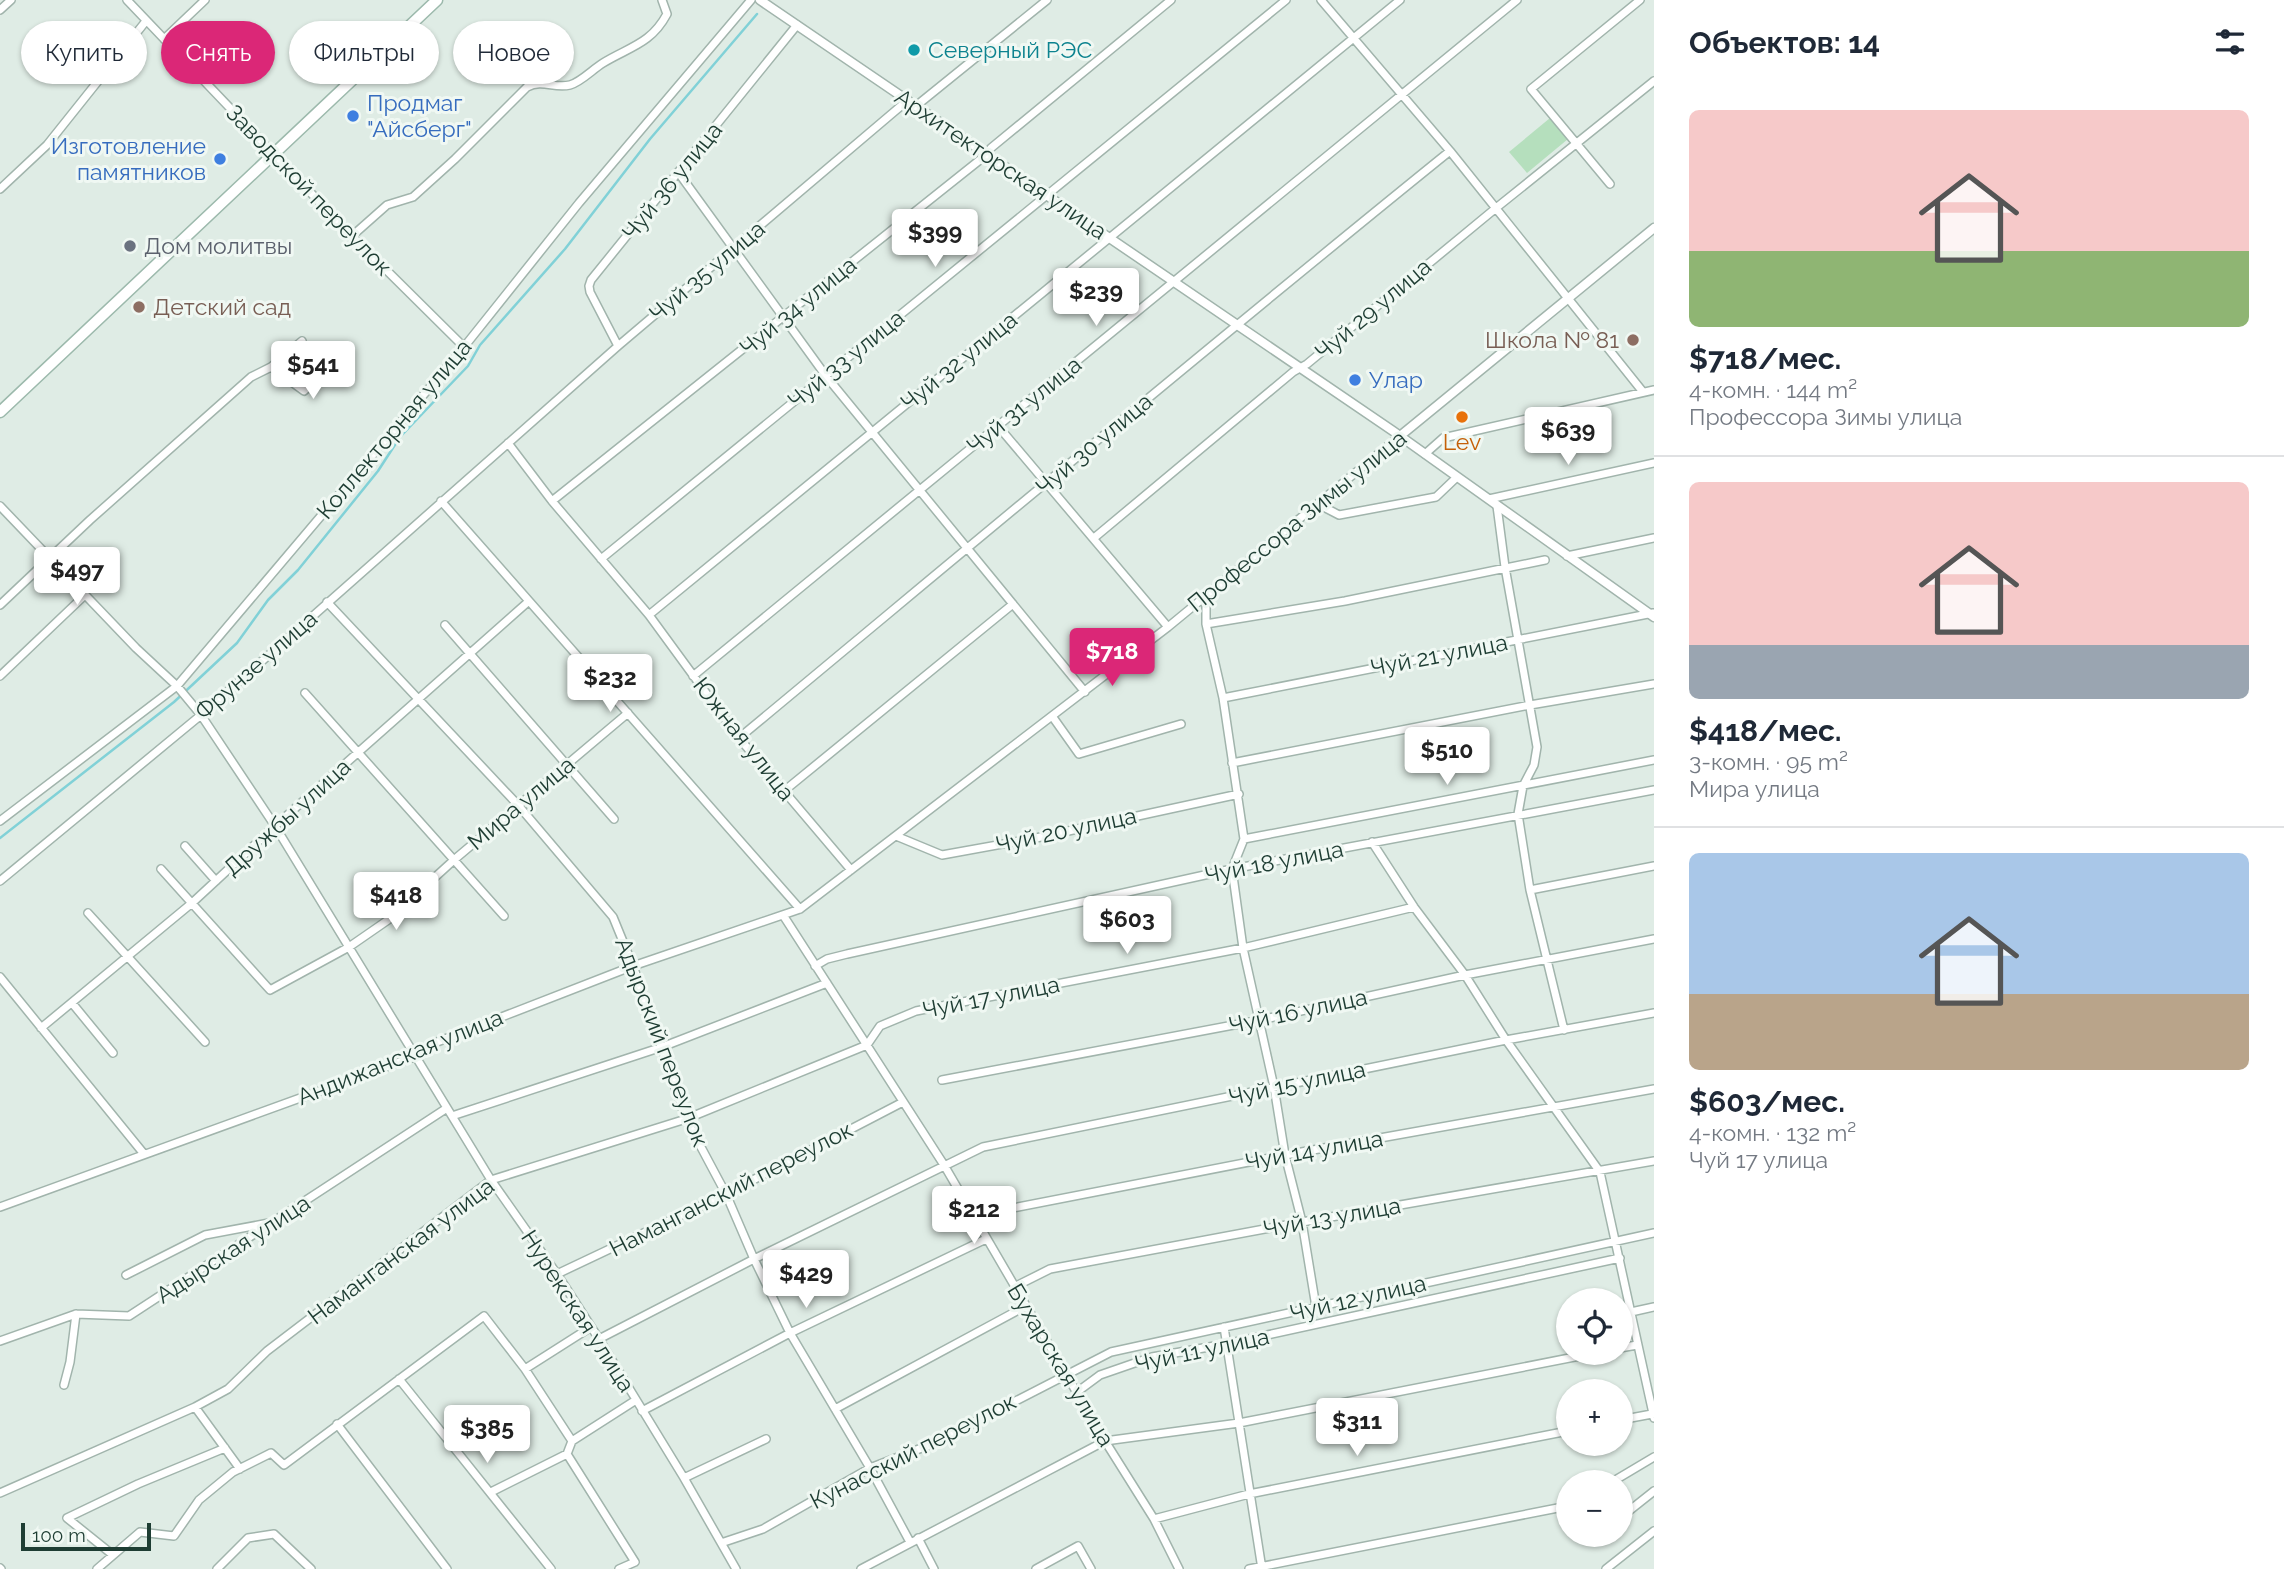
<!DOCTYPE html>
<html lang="ru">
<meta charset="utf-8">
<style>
body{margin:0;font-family:Raleway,sans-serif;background:#f2f2f3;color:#1f2937;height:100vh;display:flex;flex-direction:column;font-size:26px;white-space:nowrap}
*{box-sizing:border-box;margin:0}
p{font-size:23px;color:#747a83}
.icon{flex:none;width:38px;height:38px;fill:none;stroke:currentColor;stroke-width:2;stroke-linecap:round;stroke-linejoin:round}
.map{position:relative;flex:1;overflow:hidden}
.sheet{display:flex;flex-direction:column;background:#fff;width:630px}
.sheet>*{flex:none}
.banner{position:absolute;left:21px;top:21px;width:665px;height:63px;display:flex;gap:14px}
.controls{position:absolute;left:1556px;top:1288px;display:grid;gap:14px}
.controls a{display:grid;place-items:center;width:77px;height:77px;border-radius:50%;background:#fff;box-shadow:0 2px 5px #0004;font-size:35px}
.scale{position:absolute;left:21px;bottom:18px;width:130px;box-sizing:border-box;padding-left:7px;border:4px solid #1e3d33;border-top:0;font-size:19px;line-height:24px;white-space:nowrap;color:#1e3d33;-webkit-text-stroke:5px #f0f8f3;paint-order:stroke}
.price{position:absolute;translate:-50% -60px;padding:0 16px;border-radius:7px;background:#fff;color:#222;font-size:23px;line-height:46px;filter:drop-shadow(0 2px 4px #0008)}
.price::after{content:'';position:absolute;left:50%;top:42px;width:21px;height:16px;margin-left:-10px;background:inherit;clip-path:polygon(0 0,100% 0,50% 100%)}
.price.active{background:#db2777;color:#fff}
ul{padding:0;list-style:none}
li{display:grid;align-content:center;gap:14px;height:371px;padding:0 35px}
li+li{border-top:2px solid #e0e1e3}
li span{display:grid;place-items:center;height:217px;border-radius:10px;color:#555}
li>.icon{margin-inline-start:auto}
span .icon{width:126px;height:126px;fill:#fffc;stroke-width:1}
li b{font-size:30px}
h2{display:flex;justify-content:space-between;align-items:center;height:84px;padding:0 35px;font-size:30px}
.chip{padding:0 24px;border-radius:32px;background:#fff;box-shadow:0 2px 5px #0004;font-size:24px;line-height:63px}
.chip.active{background:#db2777;color:#fff}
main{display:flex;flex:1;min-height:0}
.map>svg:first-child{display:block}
.green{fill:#b5dfbd}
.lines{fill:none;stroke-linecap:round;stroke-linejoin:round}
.stream{stroke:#81d1d7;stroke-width:2.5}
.minor-casing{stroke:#a1b4ac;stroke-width:10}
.tertiary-casing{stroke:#a1b4ac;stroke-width:11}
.secondary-casing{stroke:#9cb9ac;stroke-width:13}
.minor{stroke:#fff;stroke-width:7}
.tertiary{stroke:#fff;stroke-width:8}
.secondary{stroke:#fff;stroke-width:10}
.culture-dot{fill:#0f9aa8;stroke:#f0f8f3;stroke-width:2.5}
.shop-dot{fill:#3f7fe0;stroke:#f0f8f3;stroke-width:2.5}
.worship-dot{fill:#6b7280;stroke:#f0f8f3;stroke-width:2.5}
.education-dot{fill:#8d6e63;stroke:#f0f8f3;stroke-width:2.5}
.food-dot{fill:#e8710a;stroke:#f0f8f3;stroke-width:2.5}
.labels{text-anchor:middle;stroke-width:6;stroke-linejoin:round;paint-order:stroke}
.culture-label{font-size:23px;fill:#0d838f;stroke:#f0f8f3;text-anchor:start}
.shop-label{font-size:23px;fill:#366cbe;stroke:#f0f8f3;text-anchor:start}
.street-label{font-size:23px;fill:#1e3d33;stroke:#f0f8f3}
.worship-label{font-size:23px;fill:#5b616d;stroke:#f0f8f3;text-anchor:start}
.education-label{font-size:23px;fill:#785e54;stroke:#f0f8f3;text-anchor:start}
.food-label{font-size:23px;fill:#c56008;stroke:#f0f8f3}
</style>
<main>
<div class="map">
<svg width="1654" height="1569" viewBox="0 0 1654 1569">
<rect width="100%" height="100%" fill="#dfece5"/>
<path class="green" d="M1550,118L1568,139L1527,173L1509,152Z"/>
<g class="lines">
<path class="stream" d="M0,838L174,702L237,643L268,600L298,570L378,471L400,437L468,366L480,345L565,249L650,139L757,14"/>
<defs>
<path id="minor" d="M127,0L352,236L464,347
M1321,0L1450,151L1643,392
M0,10L11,0
M164,39L205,0
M916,106L1047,0
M678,172L826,376L1085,692
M1610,184L1531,89L1640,0
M0,189L47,145L146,21
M352,236L387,205L413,197L455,159L527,87C543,79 554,89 570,85C581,82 593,69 603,63C629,47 651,44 667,14L662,0
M618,346L590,292L589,286L591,280L797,25
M271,367L304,391L348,350
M998,426L1168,627
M508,443L552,501L649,615L739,738L851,870
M1425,454L1443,438L1654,390
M1489,499L1654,463
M441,501L800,909
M552,501L981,159L991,148L1171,0
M1318,504L1339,515L1436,497L1457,477
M0,506L136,648L177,686L201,715L275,826L491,1180L557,1274L599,1339L684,1478L736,1569
M1497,506L1505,567L1537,747L1534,765L1523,786L1518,814L1530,890L1564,1030
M1094,538L1293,372L1307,364L1496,208L1654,81
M1567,556L1654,538
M601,559L1286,0
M1206,597V624L1223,698L1244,839L1232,869L1243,948L1274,1087L1285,1155L1302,1222L1316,1307
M327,602L518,805L613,917L633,966L686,1119L726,1194L754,1259L790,1333L870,1468L910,1542
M0,605L90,520L251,377L271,367L302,341
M649,615L1400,0
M1206,624L1345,601L1545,560
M445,625L614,819
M0,676L85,595
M693,676L1517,0
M305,693L504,916
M1223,698L1653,613
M1052,716L1079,754L1181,724
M739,738C975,542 1211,344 1450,151
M1232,763L1530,705L1654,684
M784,791L1013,604
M0,821L177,686L464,347L579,203L751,0
M896,836L942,855L1036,838L1239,794
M1244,839L1654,760
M1372,842L1414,907L1465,975L1506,1040L1600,1172L1654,1418
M185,846L216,881
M161,869L270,990L349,947L388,920L455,859L628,713
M0,881L201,715L618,346L908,100
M1530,890L1654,866
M88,913L205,1042
M783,915L944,1165L1105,1441L1154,1519L1179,1569
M815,966L827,959L847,954L1232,869L1654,790
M0,977L144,1154
M72,1003L113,1053
M41,1028L192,903L275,826L529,601
M942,1080L1260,1020L1465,975L1654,939
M452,1116L662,1047L827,983
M0,1207L416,1056L432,1044L633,966L800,909L1168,627L1400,436
M977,1223L1013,1208L1285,1155L1654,1089
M557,1274L726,1194L903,1102
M126,1275L205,1235L269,1223
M1014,1287L1050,1269L1302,1222L1654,1161
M1631,1312L1654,1307
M1224,1327L1262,1569
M599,1339L754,1259L983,1147L1506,1040L1654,1013
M0,1341L76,1314L129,1316L447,1108
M1620,1348L1637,1345
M525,1369L591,1327
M399,1379L551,1569
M64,1385L70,1362L76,1314
M1077,1392L1100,1375L1152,1357L1226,1344L1620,1258
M195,1407L240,1469
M835,1409L1026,1306
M642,1411L790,1333L986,1239
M1620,1420L1652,1414
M337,1424L447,1569
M572,1441L636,1400
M684,1478L766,1439
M1612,1482L1654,1457
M491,1492L567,1454L635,1562L619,1569
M0,1493L195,1407L228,1389L267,1351L491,1180L686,1119L867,1045L880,1026L916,1011L1243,948L1414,907
M1620,1518L1654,1491
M1154,1519L1249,1494L1568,1431
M918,1538L934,1569
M1594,1539L1599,1535
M721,1543L763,1529L870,1468L932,1444L1111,1352L1654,1233
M113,1555L67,1518L138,1484L225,1448
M0,1568L1,1569
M97,1569L140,1532L174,1536L199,1500L233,1472L271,1453L284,1465L484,1316L525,1369L572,1441L567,1454
M217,1569L248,1538L274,1534L311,1569
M861,1569L1105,1441L1239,1423L1595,1353
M1036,1569L1078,1546L1091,1569
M1249,1569L1568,1506
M1606,1569L1654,1531"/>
<path id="tertiary" d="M760,0L1393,431L1654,617
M1400,436L1654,228"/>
<path id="secondary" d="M0,412L437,0"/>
</defs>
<use href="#minor" class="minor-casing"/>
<use href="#tertiary" class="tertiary-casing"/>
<use href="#secondary" class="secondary-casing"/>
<use href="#minor" class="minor"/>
<use href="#tertiary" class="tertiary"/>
<use href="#secondary" class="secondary"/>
</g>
<circle class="culture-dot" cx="914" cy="50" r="7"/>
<g class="shop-dot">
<circle cx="353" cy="116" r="7"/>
<circle cx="220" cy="159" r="7"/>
<circle cx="1355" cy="380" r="7"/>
</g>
<circle class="worship-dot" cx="130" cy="246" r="7"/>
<g class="education-dot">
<circle cx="139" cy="307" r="7"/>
<circle cx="1633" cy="340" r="7"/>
</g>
<circle class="food-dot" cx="1462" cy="417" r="7"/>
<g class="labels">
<g class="culture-label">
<text x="928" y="58">Северный РЭС</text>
</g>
<g class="shop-label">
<text x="367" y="111">Продмаг<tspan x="367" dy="26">"Айсберг"</tspan></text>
<text x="206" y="154" text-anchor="end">Изготовление<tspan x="206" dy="26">памятников</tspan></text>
<text x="1369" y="388">Улар</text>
</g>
<g class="street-label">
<text transform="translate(1001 164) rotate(34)" y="8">Архитекторская улица</text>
<text transform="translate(672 181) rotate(-51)" y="8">Чуй 36 улица</text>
<text transform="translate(309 190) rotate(46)" y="8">Заводской переулок</text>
<text transform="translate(707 271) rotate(-40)" y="8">Чуй 35 улица</text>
<text transform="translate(798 306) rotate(-39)" y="8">Чуй 34 улица</text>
<text transform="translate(1373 309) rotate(-40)" y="8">Чуй 29 улица</text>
<text transform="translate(846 359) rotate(-39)" y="8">Чуй 33 улица</text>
<text transform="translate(959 361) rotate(-39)" y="8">Чуй 32 улица</text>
<text transform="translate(1024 405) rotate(-39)" y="8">Чуй 31 улица</text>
<text transform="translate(394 429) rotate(-50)" y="8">Коллекторная улица</text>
<text transform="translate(1094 444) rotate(-40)" y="8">Чуй 30 улица</text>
<text transform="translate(1297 521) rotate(-39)" y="8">Профессора Зимы улица</text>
<text transform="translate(1439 655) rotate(-11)" y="8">Чуй 21 улица</text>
<text transform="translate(256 665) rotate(-41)" y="8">Фрунзе улица</text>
<text transform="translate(744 739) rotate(52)" y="8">Южная улица</text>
<text transform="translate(521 803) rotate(-40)" y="8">Мира улица</text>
<text transform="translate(287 817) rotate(-42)" y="8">Дружбы улица</text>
<text transform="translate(1066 830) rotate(-12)" y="8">Чуй 20 улица</text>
<text transform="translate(1274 862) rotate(-11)" y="8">Чуй 18 улица</text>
<text transform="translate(991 997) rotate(-11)" y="8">Чуй 17 улица</text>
<text transform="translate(1298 1011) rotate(-12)" y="8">Чуй 16 улица</text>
<text transform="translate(662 1042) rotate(69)" y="8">Адырский переулок</text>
<text transform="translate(400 1057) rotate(-22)" y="8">Андижанская улица</text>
<text transform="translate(1297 1083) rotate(-12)" y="8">Чуй 15 улица</text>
<text transform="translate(1314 1150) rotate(-10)" y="8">Чуй 14 улица</text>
<text transform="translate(731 1189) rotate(-27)" y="8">Наманганский переулок</text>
<text transform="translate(1332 1217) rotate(-10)" y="8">Чуй 13 улица</text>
<text transform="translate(233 1249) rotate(-33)" y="8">Адырская улица</text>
<text transform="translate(401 1251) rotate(-37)" y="8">Наманганская улица</text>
<text transform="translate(1358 1298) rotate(-13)" y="8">Чуй 12 улица</text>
<text transform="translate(578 1311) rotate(57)" y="8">Нурекская улица</text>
<text transform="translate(1202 1350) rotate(-12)" y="8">Чуй 11 улица</text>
<text transform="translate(1061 1365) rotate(59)" y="8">Бухарская улица</text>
<text transform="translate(913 1451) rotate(-27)" y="8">Кунасский переулок</text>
</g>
<g class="worship-label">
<text x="144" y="254">Дом молитвы</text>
</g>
<g class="education-label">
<text x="153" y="315">Детский сад</text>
<text x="1619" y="348" text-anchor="end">Школа № 81</text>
</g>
<g class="food-label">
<text x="1462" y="450">Lev</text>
</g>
</g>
</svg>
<div class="controls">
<a><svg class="icon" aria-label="locate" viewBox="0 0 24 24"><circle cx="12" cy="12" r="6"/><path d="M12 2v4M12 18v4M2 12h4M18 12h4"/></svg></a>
<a>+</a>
<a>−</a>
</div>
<div class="scale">100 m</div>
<b class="price" style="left:935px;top:269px">$399</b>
<b class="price" style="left:1096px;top:328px">$239</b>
<b class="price" style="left:313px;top:401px">$541</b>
<b class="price" style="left:1568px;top:467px">$639</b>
<b class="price" style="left:77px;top:607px">$497</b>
<b class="price active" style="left:1112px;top:688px">$718</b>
<b class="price" style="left:610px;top:714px">$232</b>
<b class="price" style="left:1447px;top:787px">$510</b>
<b class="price" style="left:396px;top:932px">$418</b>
<b class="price" style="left:1127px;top:956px">$603</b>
<b class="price" style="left:974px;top:1246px">$212</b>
<b class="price" style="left:806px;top:1310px">$429</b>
<b class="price" style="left:1357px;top:1458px">$311</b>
<b class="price" style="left:487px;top:1465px">$385</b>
<div class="banner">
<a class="chip">Купить</a>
<a class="chip active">Снять</a>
<a class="chip">Фильтры</a>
<a class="chip">Новое</a>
</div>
</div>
<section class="sheet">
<h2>Объектов: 14<svg class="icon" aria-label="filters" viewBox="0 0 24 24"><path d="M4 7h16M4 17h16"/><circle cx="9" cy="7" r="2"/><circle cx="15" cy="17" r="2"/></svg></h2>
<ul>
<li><span style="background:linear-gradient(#f6c9c9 65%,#8fb573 0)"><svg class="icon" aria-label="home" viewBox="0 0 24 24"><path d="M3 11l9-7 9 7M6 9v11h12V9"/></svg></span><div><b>$718/мес.</b><p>4-комн. · 144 m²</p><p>Профессора Зимы улица</p></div></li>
<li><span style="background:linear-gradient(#f6c9c9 75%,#9aa5b1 0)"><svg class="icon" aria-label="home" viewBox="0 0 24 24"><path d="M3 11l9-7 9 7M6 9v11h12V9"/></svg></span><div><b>$418/мес.</b><p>3-комн. · 95 m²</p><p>Мира улица</p></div></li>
<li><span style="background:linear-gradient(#a9c7e8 65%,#b9a48a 0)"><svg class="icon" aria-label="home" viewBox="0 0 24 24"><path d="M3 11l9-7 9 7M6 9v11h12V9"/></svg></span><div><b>$603/мес.</b><p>4-комн. · 132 m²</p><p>Чуй 17 улица</p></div></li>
</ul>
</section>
</main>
